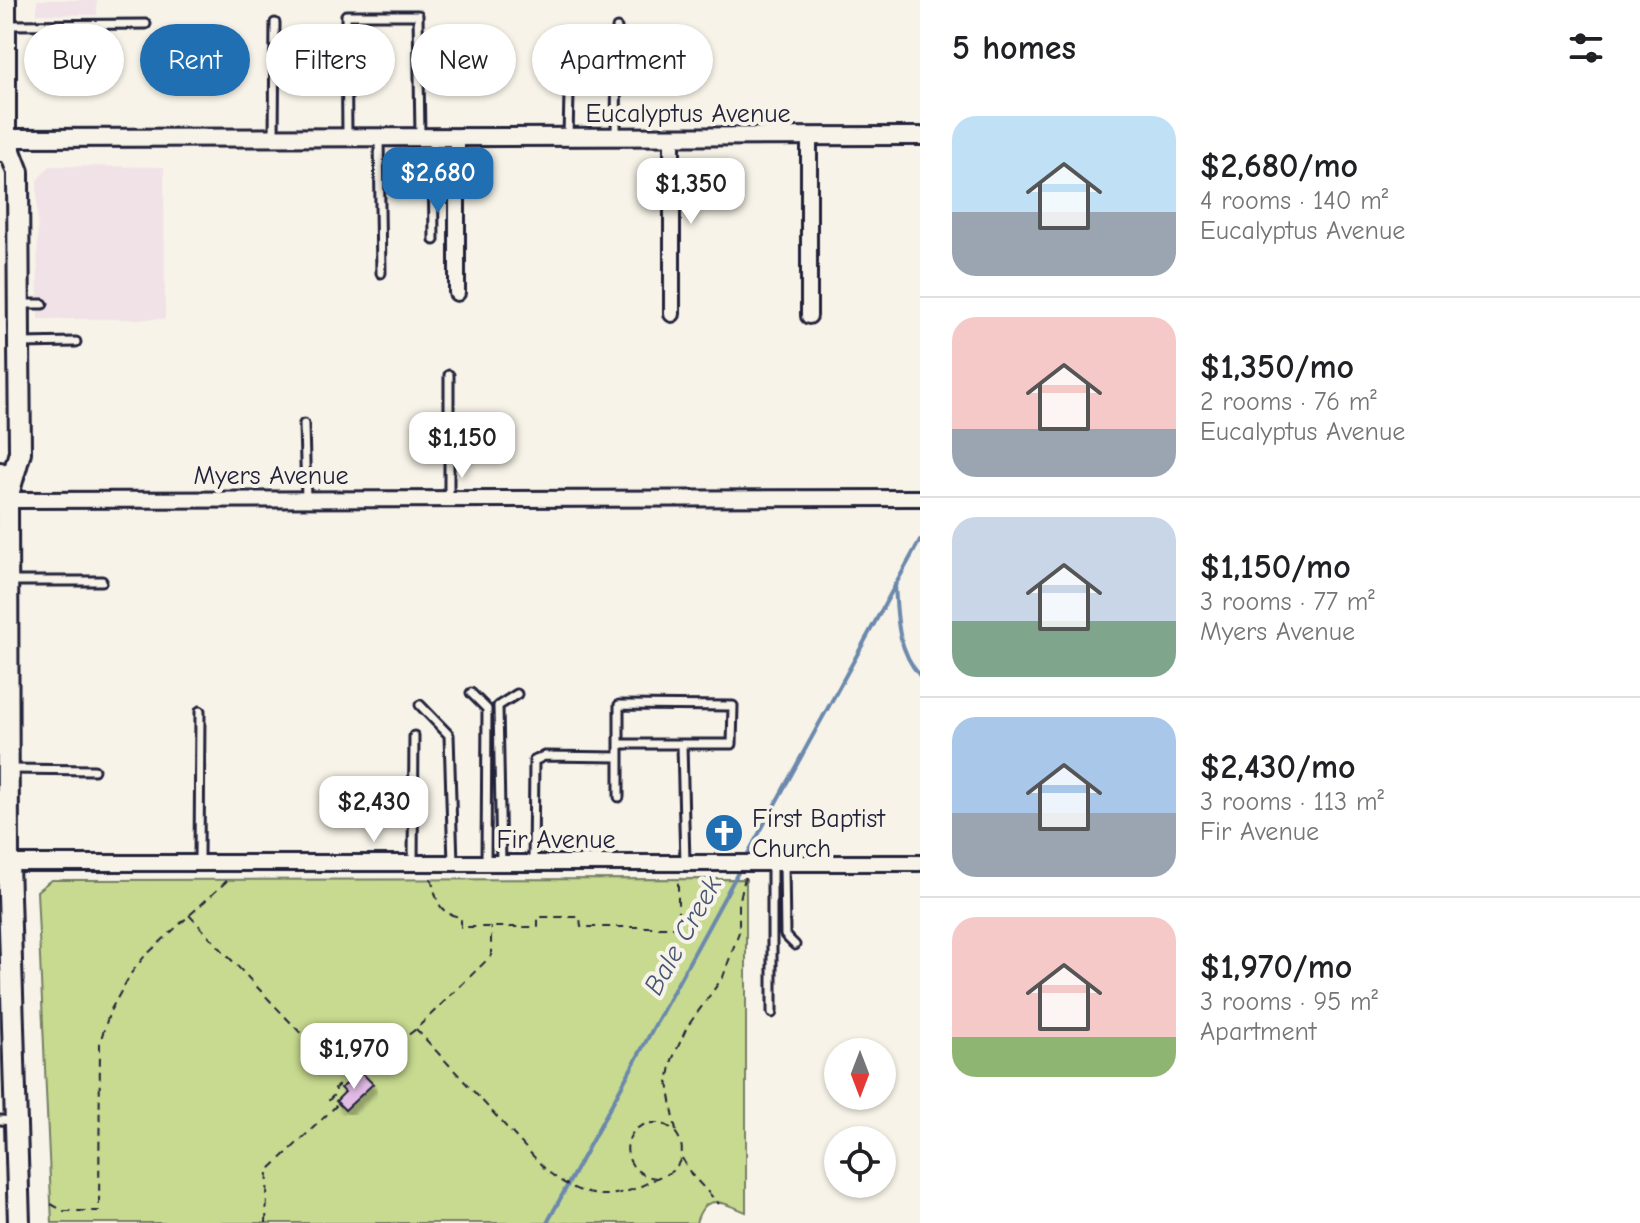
<!DOCTYPE html>
<meta charset="utf-8">
<style>
body{margin:0;font-family:"Comic Neue",sans-serif;background:#f2f2f2;color:#202124;height:100vh;display:flex;flex-direction:column;font-size:30px;white-space:nowrap}
*{box-sizing:border-box;margin:0}
p{font-size:26px;color:#757577}
.icon{flex:none;width:44px;height:44px;fill:none;stroke:currentColor;stroke-width:2;stroke-linecap:round;stroke-linejoin:round}
.map{position:relative;flex:1;overflow:hidden}
.sheet{display:flex;flex-direction:column;background:#fff;width:720px}
.sheet>*{flex:none}
.hud{position:absolute;left:24px;top:24px;width:760px;height:72px;display:flex;gap:16px}
.needle{width:52px;rotate:180deg}
.controls{position:absolute;left:824px;top:1038px;display:grid;gap:16px}
.controls a{display:grid;place-items:center;width:72px;height:72px;border-radius:50%;background:#fff;box-shadow:0 2px 6px #0004;font-size:40px}
.price{position:absolute;translate:-50% -68px;padding:0 18px;border-radius:16px;background:#fff;color:#222;font-size:26px;line-height:52px;filter:drop-shadow(0 2px 4px #0008)}
.price::after{content:'';position:absolute;left:50%;top:48px;width:24px;height:18px;margin-left:-12px;background:inherit;clip-path:polygon(0 0,100% 0,50% 100%)}
.price.on{background:#1f6fb2;color:#fff}
ul{padding:0;list-style:none}
li{display:flex;align-items:center;gap:24px;height:200px;padding:0 32px}
li+li{border-top:2px solid #e0e0e0}
li span{display:grid;place-items:center;flex:none;width:224px;height:160px;border-radius:24px;color:#555}
li>.icon{margin-inline-start:auto}
span .icon{width:96px;height:96px;fill:#fffc;stroke-width:1}
li b{font-size:34px}
h2{display:flex;justify-content:space-between;align-items:center;height:96px;padding:0 32px;font-size:34px}
.pill{padding:0 28px;border-radius:36px;background:#fff;box-shadow:0 2px 6px #0004;font-size:28px;line-height:72px}
.pill.on{background:#1f6fb2;color:#fff}
main{display:flex;flex:1;min-height:0}
.map>svg:first-child{display:block}
.built{fill:#f1e2e7}
.green{fill:#c7da8f;stroke:#747e65;stroke-width:2}
.lines{fill:none;stroke-linecap:round;stroke-linejoin:round}
.stream{stroke:#6c89ad;stroke-width:4}
.building{fill:#e3bce6;stroke:#22223b;stroke-width:2;filter:url(#shadow)}
.service-casing{stroke:#22223b;stroke-width:13}
.minor-casing{stroke:#22223b;stroke-width:20}
.tertiary-casing{stroke:#22223b;stroke-width:22}
.primary-casing{stroke:#22223b;stroke-width:26}
.path{stroke:#22223b;stroke-width:2;stroke-dasharray:8 6;stroke-linecap:butt}
.service{stroke:#f7f3e8;stroke-width:7}
.minor{stroke:#f7f3e8;stroke-width:14}
.tertiary{stroke:#f7f3e8;stroke-width:16}
.primary{stroke:#f7f3e8;stroke-width:20}
.labels{text-anchor:middle;stroke-width:8;stroke-linejoin:round;paint-order:stroke}
.street-label{font-size:26px;fill:#22223b;stroke:#f7f3e8}
.poi-label{font-size:26px;fill:#22223b;stroke:#f7f3e8;text-anchor:start}
.water-label{font-size:28px;font-style:italic;fill:#475674;stroke:#f7f3e8}
</style>
<main>
<div class="map">
<svg width="920" height="1223" viewBox="0 0 920 1223">
<defs>
<filter id="shadow"><feDropShadow dx="4" dy="7" stdDeviation="2" flood-color="#0004"/></filter>
</defs>
<rect width="100%" height="100%" fill="#f7f3e8"/>
<filter id="ink" filterUnits="userSpaceOnUse"><feTurbulence type="fractalNoise" baseFrequency=".0125" numOctaves="2"/><feDisplacementMap in="SourceGraphic" scale="16" xChannelSelector="R" yChannelSelector="G"/><feConvolveMatrix kernelMatrix="1 2 1 2 8 2 1 2 1" color-interpolation-filters="sRGB"/></filter>
<g filter="url(#ink)">
<path class="built" d="M37,0H97V15L37,14Z
M50,166L164,167L165,319H38L37,180Z"/>
<path class="green" d="M746,879V1212C725,1204 705,1190 696,1223H52L37,891L51,880Z"/>
<g class="lines">
<path class="stream" d="M895,584C897,618 897,649 920,676
M745,859L920,540
M547,1223L741,867"/>
</g>
<path class="building" d="M362,1073L373,1084L345,1110L336,1101L345,1092L341,1088Z"/>
<g class="lines">
<defs>
<path id="service" d="M7,25L146,24
M560,31L569,94L568,136
M347,135L346,15H418L420,135
M616,135L617,28
M274,136L275,23
M379,138L381,273
M433,138L434,240
M21,304H43
M21,343L76,342
M449,375V499
M304,424L306,499
M8,581H102
M471,693L487,709L486,863
M420,705L449,735L453,863
M619,744V705L733,706L732,744H619V797
M682,744L685,863
M10,769L94,770
M199,863L200,711
M413,863L414,736
M501,863L498,706L517,694
M533,863L534,761L544,756L619,757
M772,863V1013
M784,863L785,935L795,945
M0,1120L14,1121"/>
<path id="minor" d="M672,137V314
M809,137V316
M457,138V293
M7,500L920,498
M8,863H920"/>
<path id="tertiary" d="M5,138L920,136"/>
<path id="primary" d="M5,138L18,172L19,343L20,452L7,498
M1,151L5,138V0
M0,473L7,500L8,863L19,1223"/>
</defs>
<use href="#service" class="service-casing"/>
<use href="#minor" class="minor-casing"/>
<use href="#tertiary" class="tertiary-casing"/>
<use href="#primary" class="primary-casing"/>
<path class="path" d="M431,878C437,897 436,914 461,917V927H538V917H580L581,927H678V882L680,877
M189,915L344,1079
M416,1029L547,1171C585,1201 613,1202 655,1179C663,1174 670,1175 676,1167C690,1149 677,1122 654,1123C618,1124 618,1174 656,1178
M676,1131L668,1083L672,1060L687,1027L723,977L739,932V904L745,877
M682,1158L691,1174L719,1204
M51,1204L64,1211H99L100,1042L110,1011L132,972L144,957L230,878
M266,1223L268,1171L336,1106L329,1100L337,1092L335,1088L362,1066L365,1069L416,1029L491,956V927"/>
<use href="#service" class="service"/>
<use href="#minor" class="minor"/>
<use href="#tertiary" class="tertiary"/>
<use href="#primary" class="primary"/>
</g>
</g>
<defs>
<symbol id="church-disc" viewBox="-11 -11 22 22"><circle r="9.5" fill="#1f6fb2" stroke="#f7f3e8"/><path d="M-1.2-6h2.4v3.5h3.3v2.4h-3.3V6h-2.4V-.1h-3.3v-2.4h3.3Z" fill="#fff"/></symbol>
</defs>
<g fill-rule="evenodd">
<use href="#church-disc" x="702" y="811" width="44" height="44"/>
</g>
<g class="labels">
<g class="street-label">
<text x="688" y="122">Eucalyptus Avenue</text>
<text x="271" y="484">Myers Avenue</text>
<text x="556" y="848">Fir Avenue</text>
</g>
<g class="poi-label">
<text x="752" y="827">First Baptist<tspan x="752" dy="30">Church</tspan></text>
</g>
<g class="water-label">
<text transform="translate(682 935) rotate(-61)" y="10">Bale Creek</text>
</g>
</g>
</svg>
<div class="controls">
<a><svg class="needle" viewBox="-14 -14 28 28"><path d="M0-13l5 13h-10z" fill="#e53935"/><path d="M0 13l5-13h-10z" fill="#757577"/></svg></a>
<a><svg class="icon" aria-label="locate" viewBox="0 0 24 24"><circle cx="12" cy="12" r="6"/><path d="M12 2v4M12 18v4M2 12h4M18 12h4"/></svg></a>
</div>
<b class="price on" style="left:438px;top:215px">$2,680</b>
<b class="price" style="left:691px;top:226px">$1,350</b>
<b class="price" style="left:462px;top:480px">$1,150</b>
<b class="price" style="left:374px;top:844px">$2,430</b>
<b class="price" style="left:354px;top:1091px">$1,970</b>
<div class="hud">
<a class="pill">Buy</a>
<a class="pill on">Rent</a>
<a class="pill">Filters</a>
<a class="pill">New</a>
<a class="pill">Apartment</a>
</div>
</div>
<section class="sheet">
<h2>5 homes<svg class="icon" aria-label="filters" viewBox="0 0 24 24"><path d="M4 7h16M4 17h16"/><circle cx="9" cy="7" r="2"/><circle cx="15" cy="17" r="2"/></svg></h2>
<ul>
<li><span style="background:linear-gradient(#bfe0f5 60%,#9aa5b1 0)"><svg class="icon" aria-label="home" viewBox="0 0 24 24"><path d="M3 11l9-7 9 7M6 9v11h12V9"/></svg></span><div><b>$2,680/mo</b><p>4 rooms · 140 m²</p><p>Eucalyptus Avenue</p></div></li>
<li><span style="background:linear-gradient(#f6c9c9 70%,#9aa5b1 0)"><svg class="icon" aria-label="home" viewBox="0 0 24 24"><path d="M3 11l9-7 9 7M6 9v11h12V9"/></svg></span><div><b>$1,350/mo</b><p>2 rooms · 76 m²</p><p>Eucalyptus Avenue</p></div></li>
<li><span style="background:linear-gradient(#c9d6e8 65%,#7fa58c 0)"><svg class="icon" aria-label="home" viewBox="0 0 24 24"><path d="M3 11l9-7 9 7M6 9v11h12V9"/></svg></span><div><b>$1,150/mo</b><p>3 rooms · 77 m²</p><p>Myers Avenue</p></div></li>
<li><span style="background:linear-gradient(#a9c7e8 60%,#9aa5b1 0)"><svg class="icon" aria-label="home" viewBox="0 0 24 24"><path d="M3 11l9-7 9 7M6 9v11h12V9"/></svg></span><div><b>$2,430/mo</b><p>3 rooms · 113 m²</p><p>Fir Avenue</p></div></li>
<li><span style="background:linear-gradient(#f6c9c9 75%,#8fb573 0)"><svg class="icon" aria-label="home" viewBox="0 0 24 24"><path d="M3 11l9-7 9 7M6 9v11h12V9"/></svg></span><div><b>$1,970/mo</b><p>3 rooms · 95 m²</p><p>Apartment</p></div></li>
</ul>
</section>
</main>
